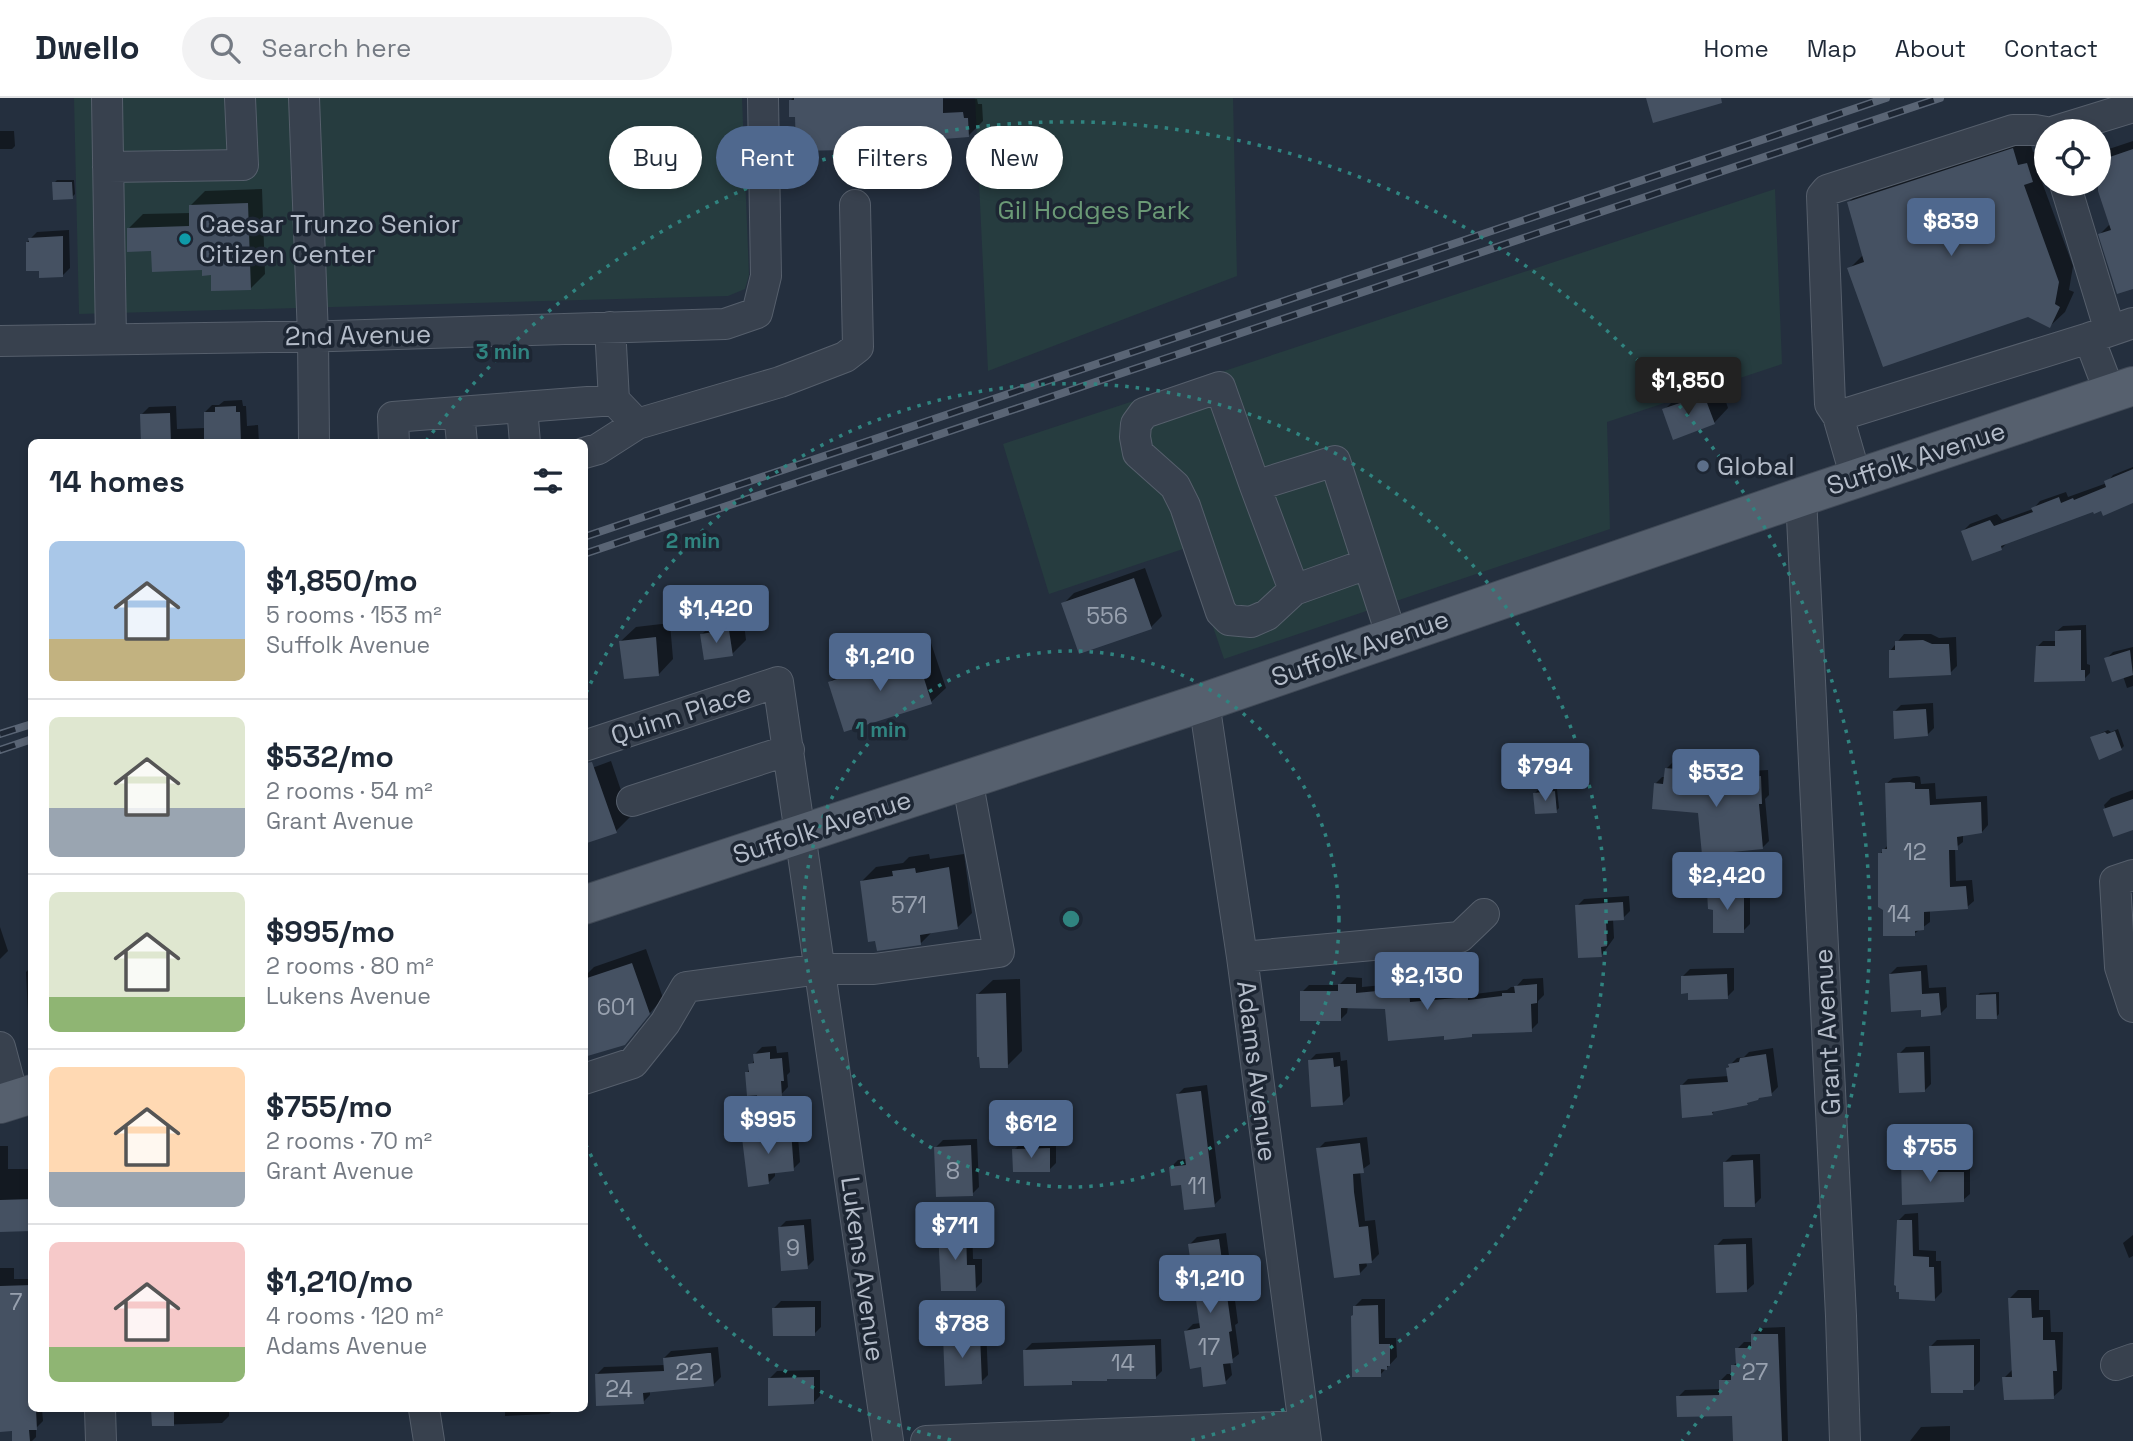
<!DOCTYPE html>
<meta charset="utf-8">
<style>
body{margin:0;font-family:"Space Grotesk",sans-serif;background:#f2f2f3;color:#1f2937;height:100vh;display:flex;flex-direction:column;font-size:26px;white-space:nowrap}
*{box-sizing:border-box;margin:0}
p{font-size:23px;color:#747a83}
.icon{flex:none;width:38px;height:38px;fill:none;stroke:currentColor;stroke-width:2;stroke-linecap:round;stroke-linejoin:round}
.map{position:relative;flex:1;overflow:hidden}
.side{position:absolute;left:28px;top:341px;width:560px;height:973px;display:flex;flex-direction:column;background:#fff;border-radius:10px;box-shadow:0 4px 10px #0003}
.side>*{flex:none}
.guide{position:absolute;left:609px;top:28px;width:665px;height:63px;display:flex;gap:14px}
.controls{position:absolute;left:2034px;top:21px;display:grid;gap:14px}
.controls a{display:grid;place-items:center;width:77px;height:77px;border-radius:50%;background:#fff;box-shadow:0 4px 10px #0003;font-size:35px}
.price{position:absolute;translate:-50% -60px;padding:0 16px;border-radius:7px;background:#4f688e;color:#fff;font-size:23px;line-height:46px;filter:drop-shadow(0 2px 4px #0008)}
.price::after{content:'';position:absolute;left:50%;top:42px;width:21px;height:16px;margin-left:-10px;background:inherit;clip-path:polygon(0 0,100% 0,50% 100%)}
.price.active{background:#222;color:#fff}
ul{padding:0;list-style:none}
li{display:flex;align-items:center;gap:21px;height:175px;padding:0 21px}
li+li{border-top:2px solid #e0e1e3}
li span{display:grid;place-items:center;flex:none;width:196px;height:140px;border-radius:10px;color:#555}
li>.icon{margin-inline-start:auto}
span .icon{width:84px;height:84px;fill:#fffc;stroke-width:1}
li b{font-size:30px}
h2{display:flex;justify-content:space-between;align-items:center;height:84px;padding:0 21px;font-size:30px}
.pill{padding:0 24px;border-radius:32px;background:#fff;box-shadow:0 4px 10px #0003;font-size:24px;line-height:63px}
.pill.active{background:#4f688e;color:#fff}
header{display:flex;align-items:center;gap:42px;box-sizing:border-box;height:98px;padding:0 35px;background:#fff;border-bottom:2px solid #e0e1e3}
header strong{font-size:33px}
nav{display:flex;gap:38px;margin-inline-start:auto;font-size:24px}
.search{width:490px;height:63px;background:#f2f2f3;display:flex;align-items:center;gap:18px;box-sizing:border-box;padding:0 24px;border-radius:38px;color:#747a83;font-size:26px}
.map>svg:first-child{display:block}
.green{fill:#263c3f}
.shadow{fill:#0007}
.building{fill:#455162}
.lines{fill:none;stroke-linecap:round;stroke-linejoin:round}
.minor-casing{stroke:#565f6c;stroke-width:32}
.major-casing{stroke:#414a57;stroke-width:40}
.minor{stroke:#38414e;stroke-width:30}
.major{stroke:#56606e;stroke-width:38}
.rail-casing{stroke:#5a6575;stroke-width:8}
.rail{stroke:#1d2633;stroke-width:5;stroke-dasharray:16;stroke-linecap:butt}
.ring{fill:none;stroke:#308480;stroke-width:3.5;stroke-dasharray:3.5 7}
.culture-dot{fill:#0f9aa8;stroke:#1d2633;stroke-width:2.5}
.service-dot{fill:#5c6f8a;stroke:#1d2633;stroke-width:2.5}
.labels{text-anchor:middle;stroke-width:7;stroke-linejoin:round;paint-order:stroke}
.number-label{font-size:23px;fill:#98a1af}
.park-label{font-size:26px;fill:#6b9a76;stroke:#1d2633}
.poi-label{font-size:26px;fill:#b4bcc9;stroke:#1d2633;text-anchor:start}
.street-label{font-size:26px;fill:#b4bcc9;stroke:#1d2633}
.centre{fill:#308480;stroke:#1d2633;stroke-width:3.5}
.ring-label{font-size:21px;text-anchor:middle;font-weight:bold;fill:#308480;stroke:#1d2633;stroke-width:7;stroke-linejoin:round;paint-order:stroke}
</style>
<header>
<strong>Dwello</strong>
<div class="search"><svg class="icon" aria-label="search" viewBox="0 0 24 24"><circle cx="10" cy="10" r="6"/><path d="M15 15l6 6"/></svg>Search here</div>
<nav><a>Home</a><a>Map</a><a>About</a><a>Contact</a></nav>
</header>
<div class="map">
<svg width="2133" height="1343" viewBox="0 0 2133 1343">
<rect width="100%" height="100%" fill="#242f3e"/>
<path class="green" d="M74,0H742L749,177L745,191L728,198L79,216Z
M975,0H1233L1237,178L988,273Z
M1775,91L1782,266L1607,324L1610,431L1224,561L1186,450L1049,496L1003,346Z"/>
<path class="shadow" d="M793,0L977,1L978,6H982L983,23L968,38L797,17L790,3Z
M0,33H14L15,48L12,51H0Z
M2028,37L2033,54L2042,51L2046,69L2039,76L2073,168L2069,192L2074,194L2065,214L2050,228L2029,217L1849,171L1864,156L1849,104L1864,90Z
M2133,43V189L2100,136L2111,125L2098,86V60L2106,52Z
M57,82H74L75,96L72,99L54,85Z
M262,91L265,176L250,191L153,151L128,131L143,116L191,115L190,108L205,93Z
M69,132L70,170L63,177L41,172L27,144L37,134Z
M1719,283L1728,310L1714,325L1664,312L1679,297Z
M242,302L243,308H246L247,328L258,327L259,345H143L142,316L149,309L176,308L177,331L206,330L205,314L212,307H219L224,303Z
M2133,369V403L2094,412L2009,443L2001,451L1963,433L1970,426L1997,416L2002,422L2033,411L2040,403L2066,394L2068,399L2107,385L2113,377Z
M1145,470L1162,518L1151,529L1063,506L1074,495Z
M743,518L746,542L732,556L702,536L717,522Z
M670,525L673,561L659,576L621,543L636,529Z
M2086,527L2087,566L2090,567V575L2084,581L2037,549L2043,543H2057V533L2063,528Z
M1904,536H1931L1939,540L1956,539L1957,568L1950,575L1890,553Z
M930,542L946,590L931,604L830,584L845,570Z
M2133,549V588L2127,590L2123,578L2106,561L2113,554Z
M1933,605L1934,630L1927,637L1894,614L1901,607Z
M2118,631L2124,648L2121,651L2092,639L2108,632L2111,634Z
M611,663L630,719L616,733L584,673Z
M1673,664L1696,666L1695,676L1768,672L1769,697L1765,701L1769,743L1762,750L1655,686L1662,679H1666V671Z
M1917,678L1920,679L1921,686L1935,685L1936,701L1987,698L1988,727L1982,734L1963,736V744L1955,750L1956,783L1972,782L1974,803L1967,809L1930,811V824L1914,836L1880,756L1889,746L1886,686L1893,680Z
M1557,691L1559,710L1556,713L1535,695L1538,692Z
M2133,692V731L2114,737L2104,707L2111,700Z
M929,756L930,761L964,756L972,815L958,829L933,833L921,845L861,784L876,769L903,765L909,759Z
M1716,787H1750V826L1743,833L1715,810L1709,794Z
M1629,798L1630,813L1623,820L1613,821L1614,840L1601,858L1577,808L1584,801Z
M0,829L8,853L0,861Z
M646,851L663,900L624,945L584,957V879L594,869Z
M1927,867L1929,890L1946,889L1947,909L1940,916L1922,911L1890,876L1897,869Z
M32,868V916H28L26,874Z
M1734,870V892L1727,899L1689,893L1683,878L1690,871Z
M1347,879L1362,880V889L1416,884L1417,897L1474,892L1475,896L1507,892L1511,889H1516L1523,881L1543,880L1544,897L1538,903V925L1531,932L1474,934L1471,937L1445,936L1387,909L1348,908L1347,915L1340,922L1302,894L1309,887H1339Z
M1020,881L1022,953L1007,968L978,896L993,882Z
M1999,894V916L1996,919L1977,898L1980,895Z
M776,948L777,955L788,954L790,974L787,977L788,989L773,1005L758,995L747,975L755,961V956L762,949Z
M1930,948L1931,986L1924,993L1899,956L1906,949Z
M1773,950L1778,989L1771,996L1750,1002L1747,1006L1716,1011L1712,1016L1681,988L1688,981L1729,978L1727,970L1737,960L1744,959L1749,954Z
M1340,954L1341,963L1347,962L1350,998L1343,1005L1309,963L1316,956Z
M1207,987L1221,1100L1214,1107L1182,1085L1171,1069L1178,1062L1187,1061L1177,997L1184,990Z
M797,1026L800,1064L793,1071L775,1073V1078L768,1085L744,1040L751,1033Z
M1367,1039L1370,1066L1360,1073L1365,1123L1375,1122L1379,1156L1372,1163H1366L1367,1168L1360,1175L1318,1051L1325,1044Z
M977,1041L979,1089L972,1096L936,1049L943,1042Z
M1056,1044V1065L1049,1072L1014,1052L1021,1045Z
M0,1048H8V1071H32V1131L0,1133Z
M1937,1054L1938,1069H1970V1096L1963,1102L1902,1061L1909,1055Z
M1760,1056L1761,1100L1754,1107L1725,1064L1732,1057Z
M1918,1115L1919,1152L1936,1153V1163H1941L1942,1194L1935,1201L1900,1199L1898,1123L1905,1116Z
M811,1121L814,1162L807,1169L779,1130L786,1123Z
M972,1126L973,1161H982V1184L975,1191L940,1134L947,1127Z
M1226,1135L1238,1225L1235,1227L1239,1256L1230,1263L1232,1277L1225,1284L1202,1267L1186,1233L1193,1226L1201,1225L1190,1146L1197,1139Z
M2133,1137V1158L2129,1160L2123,1145Z
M1752,1140L1754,1186L1746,1193L1716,1148L1723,1141Z
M0,1170H14V1181H32V1311H42L43,1323L36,1330V1339L32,1343H14V1332H0Z
M2018,1192H2039V1212H2050L2051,1234H2063L2062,1291L2053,1299L2004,1280L2013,1271L2010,1200Z
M1362,1201H1385V1240H1396L1397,1259L1380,1277L1355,1208Z
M781,1203H821V1229L814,1236L774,1210Z
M1785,1229L1788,1343H1735L1734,1316L1678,1299L1685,1292L1721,1291L1720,1283L1727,1276H1733V1268L1738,1263L1737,1251L1744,1244H1753L1752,1237L1759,1230Z
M986,1230L988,1277L981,1284L945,1239L952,1232Z
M1161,1241L1162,1273L1155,1280L1075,1281L1071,1285L1025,1252L1032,1245Z
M1980,1241V1283L1973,1290H1965L1962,1293L1930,1249L1937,1242Z
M718,1249L721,1279L714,1286L650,1293V1297L643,1304L597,1276L604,1269L665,1267L664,1260L671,1253Z
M820,1272V1298L813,1305L770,1280L777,1273Z
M153,1311H229V1318L222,1325L154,1327Z
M505,1311H554L549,1316L505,1318Z
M1950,1328V1343H1910L1921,1329Z"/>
<path class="building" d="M794,0H943V15L963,14L964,20H968L969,39L944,41V43L846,49V52L796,53L795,19H789V2H794Z
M1646,0H1721L1722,5L1653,25Z
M2013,50L2018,67L2027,65L2033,84L2024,87L2059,184L2055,206L2060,209L2050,230L2028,219L1883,269L1847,170L1864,164L1847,104Z
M2133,51V191L2117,196L2098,136L2111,132L2098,93V63Z
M52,84H72L73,101L53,102Z
M248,105L251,192L211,193V177L202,178V172L152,174L151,153L127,154V130L189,128V107Z
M63,138V179L39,180V173H26V144H29L28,140Z
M1704,297L1715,326L1673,342L1662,311Z
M236,308V314H240L241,345H204V314H215V309Z
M170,315L171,345H141L140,316Z
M2133,371V405L2103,418L2101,413L2094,416L2093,414L2001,448L2002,452L1972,463L1961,433L1990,422L1994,428L2033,414L2031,410L2059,399L2061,405L2073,400L2074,402L2106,389L2104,383Z
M1134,480L1152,531L1079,556L1061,505Z
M729,532L733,558L704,562L700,536Z
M2081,532V572H2085V583L2034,584L2036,548H2055V533Z
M656,539L659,578L624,581L619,543Z
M1923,542L1932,546H1949L1951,577L1889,580V552H1895V543Z
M2130,552L2133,577L2112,584L2104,560Z
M916,555L932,606L844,634L828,584Z
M1926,611L1928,638L1894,641L1893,613Z
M2115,633L2122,652L2099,662L2090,639L2105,634L2107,636Z
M592,664L617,735L584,746V665Z
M1665,670L1689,672V682L1761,678L1762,706H1759L1763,751L1702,757L1698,715L1652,711L1654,685L1663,686Z
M1910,684L1915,685V691H1929L1930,707L1981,704L1982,735L1957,739L1958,752H1949L1950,789L1966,788L1968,811L1924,814V832L1915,833V838H1883V812L1878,809V755H1882V751H1887L1885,685Z
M1555,693L1557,715L1535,716L1533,695Z
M2133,701V732L2113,739L2103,711Z
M949,769L958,831L920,837L921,847L877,853L875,843L868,844L860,783L893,778L892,773L915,770L916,775Z
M1707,794H1744V835H1713V812L1708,811Z
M1623,804L1624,822L1606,823L1607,848L1601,849L1602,859L1578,860L1575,807Z
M632,865L650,916L625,947L584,959V881Z
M1921,873L1922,896L1939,895L1941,917L1921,919V912L1891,914L1889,876Z
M1727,876L1728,901L1688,902V895L1681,896V878Z
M1338,886H1356V895L1409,890L1410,904L1468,899V902L1502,898V895H1515L1514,888L1537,886V905L1531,906L1532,934L1472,936V939L1444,942V938L1388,943L1385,911L1341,910V923H1300V893H1338Z
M1006,895L1008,970H980L979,959H977L976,896Z
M1996,896L1997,921H1976V897Z
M770,954V961L782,960L784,983H781L782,998H773L774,1007L758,1008L757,997L747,998L745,974H749L748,966L754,965L753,956Z
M1924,954L1925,994L1899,995L1897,955Z
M1766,956L1772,998L1759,1000L1758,1002L1747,1005L1748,1007L1712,1014L1713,1017L1682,1020L1680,987L1728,984L1726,970L1729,969L1728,966L1739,964L1740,960Z
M1333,960L1334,969L1340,968L1343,1007L1311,1009L1308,962Z
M1201,993L1215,1109L1184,1112L1181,1087L1171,1088L1169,1069L1186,1067L1176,996Z
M791,1032L794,1073L768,1076L769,1086L748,1089L742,1040Z
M1360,1045L1364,1075L1353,1076L1354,1094L1359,1129L1368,1128L1372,1165L1359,1166L1360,1177L1334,1180L1316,1050Z
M971,1047L973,1098L936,1099L934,1049Z
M1050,1050V1074H1013L1012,1051Z
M1931,1059L1932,1074H1964V1104L1902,1107L1901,1061Z
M1753,1062L1755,1109H1724L1723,1064Z
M32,1101V1133L0,1134V1102Z
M1897,1122H1912L1913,1158L1929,1159V1169H1934L1935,1203L1899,1201V1194H1896V1188L1894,1187Z
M804,1127L808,1171L781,1173L778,1129Z
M966,1132L967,1167H975L976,1193H941L938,1133Z
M1219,1141L1232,1233L1229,1234L1233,1265L1223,1266L1226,1286L1203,1289L1201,1269L1190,1271L1184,1233L1200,1230L1188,1146Z
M1746,1146L1747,1194L1716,1195L1714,1147Z
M32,1187V1311H36L37,1332H29L30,1343H12V1333L0,1334V1188Z
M2008,1200H2031L2032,1220L2043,1219V1242H2055L2057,1273H2053L2054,1301L2004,1302L2002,1279H2012Z
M1378,1207L1379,1246H1390V1268H1387V1272L1381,1271V1279H1352L1351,1218L1353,1217V1208Z
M815,1209V1238H773L772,1210Z
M980,1236L982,1286L945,1288L943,1238Z
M1751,1236H1778L1782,1343H1733L1732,1318L1677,1319L1676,1298L1719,1297V1282H1731V1267H1736L1735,1250H1751Z
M1155,1247L1156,1281H1107V1283H1072V1287L1024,1288L1023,1252Z
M1974,1247V1292H1963V1295H1931L1929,1248Z
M708,1255H711L714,1288L643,1295L644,1306L596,1308L595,1276L664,1273L663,1260Z
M814,1279V1306L768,1308V1280Z
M151,1311H174V1328H152Z"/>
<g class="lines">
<defs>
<path id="minor" d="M107,0L111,241
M304,0L313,238L314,345
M2055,33L2133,9
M2046,34L2035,32H2013L1827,92L1822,98L1830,306L1838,318L2089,240
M108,69L243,67L240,0
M2065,86L2110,233
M610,229L614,302L637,326L780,284L845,259L858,249L855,107
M0,243L333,238L725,226L757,215L766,178L763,0
M2110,295L2089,240L2133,225
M522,309L525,345
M459,314L462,345
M1838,318L1856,380
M394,345L393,319L614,302
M584,355L598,351L637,326
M1255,388L1294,492
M1801,399L1841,1218L1845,1343
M1367,466L1294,492L1267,517L1251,524L1229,522L1221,514L1185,408L1175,388L1138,355L1135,339L1136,326L1144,315L1220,289L1255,388L1335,363L1392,539
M1204,604L1242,859L1306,1343
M584,648L778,584L888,1343
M632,703L789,652
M2133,777L2115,783L2120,869L2133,909
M1242,859L1460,839L1484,816
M0,949L14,1002
M584,981L633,965L665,925L686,889L820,871H874L999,854L967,681
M2116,1267L2133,1261
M100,1311L101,1343
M424,1311L429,1343
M926,1343L1304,1328"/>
<path id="major" d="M584,807L1204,604L1801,399L2133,288
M0,1006L32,996"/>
</defs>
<use href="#minor" class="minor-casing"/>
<use href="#major" class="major-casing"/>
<use href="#minor" class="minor"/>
<use href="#major" class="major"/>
<defs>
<path id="rail" d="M584,439L1886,0
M584,456L1940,0
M0,636L32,626
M0,652L32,641"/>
</defs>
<use href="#rail" class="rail-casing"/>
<use href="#rail" class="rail"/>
</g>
<g class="ring">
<circle cx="1071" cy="821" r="268"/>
<path d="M951 1342A535 535 0 0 1 586 1047M586 595A535 535 0 1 1 1191 1342"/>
<path d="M426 343A803 803 0 1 1 1682 1343"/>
</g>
<circle class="culture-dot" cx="185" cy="141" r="7"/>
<circle class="service-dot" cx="1703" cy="368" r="7"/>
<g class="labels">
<g class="number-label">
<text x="1107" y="526">556</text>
<text x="1915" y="762">12</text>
<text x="909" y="815">571</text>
<text x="1899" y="824">14</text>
<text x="616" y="917">601</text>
<text x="953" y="1081">8</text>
<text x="1197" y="1096">11</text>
<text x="793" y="1158">9</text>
<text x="16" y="1212">7</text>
<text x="1209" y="1257">17</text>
<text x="1123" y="1273">14</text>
<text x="689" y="1282">22</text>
<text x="1755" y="1282">27</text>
<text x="619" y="1299">24</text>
</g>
<g class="park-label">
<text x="1094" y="121">Gil Hodges Park</text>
</g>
<g class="poi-label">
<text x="199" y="135">Caesar Trunzo Senior<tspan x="199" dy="30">Citizen Center</tspan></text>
<text x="1717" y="377">Global</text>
</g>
<g class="street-label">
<text transform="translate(358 237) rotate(-1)" y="9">2nd Avenue</text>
<text transform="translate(1916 360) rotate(-18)" y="9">Suffolk Avenue</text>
<text transform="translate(1360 550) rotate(-19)" y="9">Suffolk Avenue</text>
<text transform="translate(681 616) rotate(-18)" y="9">Quinn Place</text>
<text transform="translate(822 729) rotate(-18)" y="9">Suffolk Avenue</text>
<text transform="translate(1827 934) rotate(-93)" y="9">Grant Avenue</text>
<text transform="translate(1257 973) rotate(83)" y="9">Adams Avenue</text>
<text transform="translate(863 1171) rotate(82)" y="9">Lukens Avenue</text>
</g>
</g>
<circle cx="1071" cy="821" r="10" class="centre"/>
<g class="ring-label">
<text x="503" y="261">3 min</text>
<text x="693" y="450">2 min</text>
<text x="881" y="639">1 min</text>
</g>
</svg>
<div class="controls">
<a><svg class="icon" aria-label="locate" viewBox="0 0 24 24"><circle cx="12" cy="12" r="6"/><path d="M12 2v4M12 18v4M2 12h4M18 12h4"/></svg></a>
</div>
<b class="price" style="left:1951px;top:160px">$839</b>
<b class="price active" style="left:1688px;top:319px">$1,850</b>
<b class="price" style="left:716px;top:547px">$1,420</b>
<b class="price" style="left:880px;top:595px">$1,210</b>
<b class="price" style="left:1545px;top:705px">$794</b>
<b class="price" style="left:1716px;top:711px">$532</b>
<b class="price" style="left:1727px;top:814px">$2,420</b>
<b class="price" style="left:1427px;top:914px">$2,130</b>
<b class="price" style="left:768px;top:1058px">$995</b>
<b class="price" style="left:1031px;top:1062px">$612</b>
<b class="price" style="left:1930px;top:1086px">$755</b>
<b class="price" style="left:955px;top:1164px">$711</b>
<b class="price" style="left:1210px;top:1217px">$1,210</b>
<b class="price" style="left:962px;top:1262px">$788</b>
<div class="guide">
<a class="pill">Buy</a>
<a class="pill active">Rent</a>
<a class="pill">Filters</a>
<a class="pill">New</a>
</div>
<section class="side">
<h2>14 homes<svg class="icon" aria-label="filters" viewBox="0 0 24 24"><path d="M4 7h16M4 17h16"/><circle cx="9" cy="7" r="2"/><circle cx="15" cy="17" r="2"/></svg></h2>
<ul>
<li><span style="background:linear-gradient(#a9c7e8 70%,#c2b280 0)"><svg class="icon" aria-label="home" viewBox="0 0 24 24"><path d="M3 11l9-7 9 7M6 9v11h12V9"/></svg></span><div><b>$1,850/mo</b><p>5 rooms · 153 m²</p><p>Suffolk Avenue</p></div></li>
<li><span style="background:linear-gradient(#dfe7d0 65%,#9aa5b1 0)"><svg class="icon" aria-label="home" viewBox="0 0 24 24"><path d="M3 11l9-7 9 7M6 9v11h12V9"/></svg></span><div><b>$532/mo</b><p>2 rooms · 54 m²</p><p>Grant Avenue</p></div></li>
<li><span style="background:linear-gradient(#dfe7d0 75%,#8fb573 0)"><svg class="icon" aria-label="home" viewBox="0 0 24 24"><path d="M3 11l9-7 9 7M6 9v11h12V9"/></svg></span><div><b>$995/mo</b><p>2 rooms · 80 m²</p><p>Lukens Avenue</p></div></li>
<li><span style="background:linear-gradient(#ffd9b3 75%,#9aa5b1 0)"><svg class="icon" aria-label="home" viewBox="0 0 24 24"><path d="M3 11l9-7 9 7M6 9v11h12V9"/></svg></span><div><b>$755/mo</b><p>2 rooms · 70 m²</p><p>Grant Avenue</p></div></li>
<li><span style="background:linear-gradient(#f6c9c9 75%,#8fb573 0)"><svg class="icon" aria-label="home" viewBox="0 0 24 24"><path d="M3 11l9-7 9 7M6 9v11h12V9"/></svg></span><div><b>$1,210/mo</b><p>4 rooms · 120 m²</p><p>Adams Avenue</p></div></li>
</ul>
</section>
</div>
